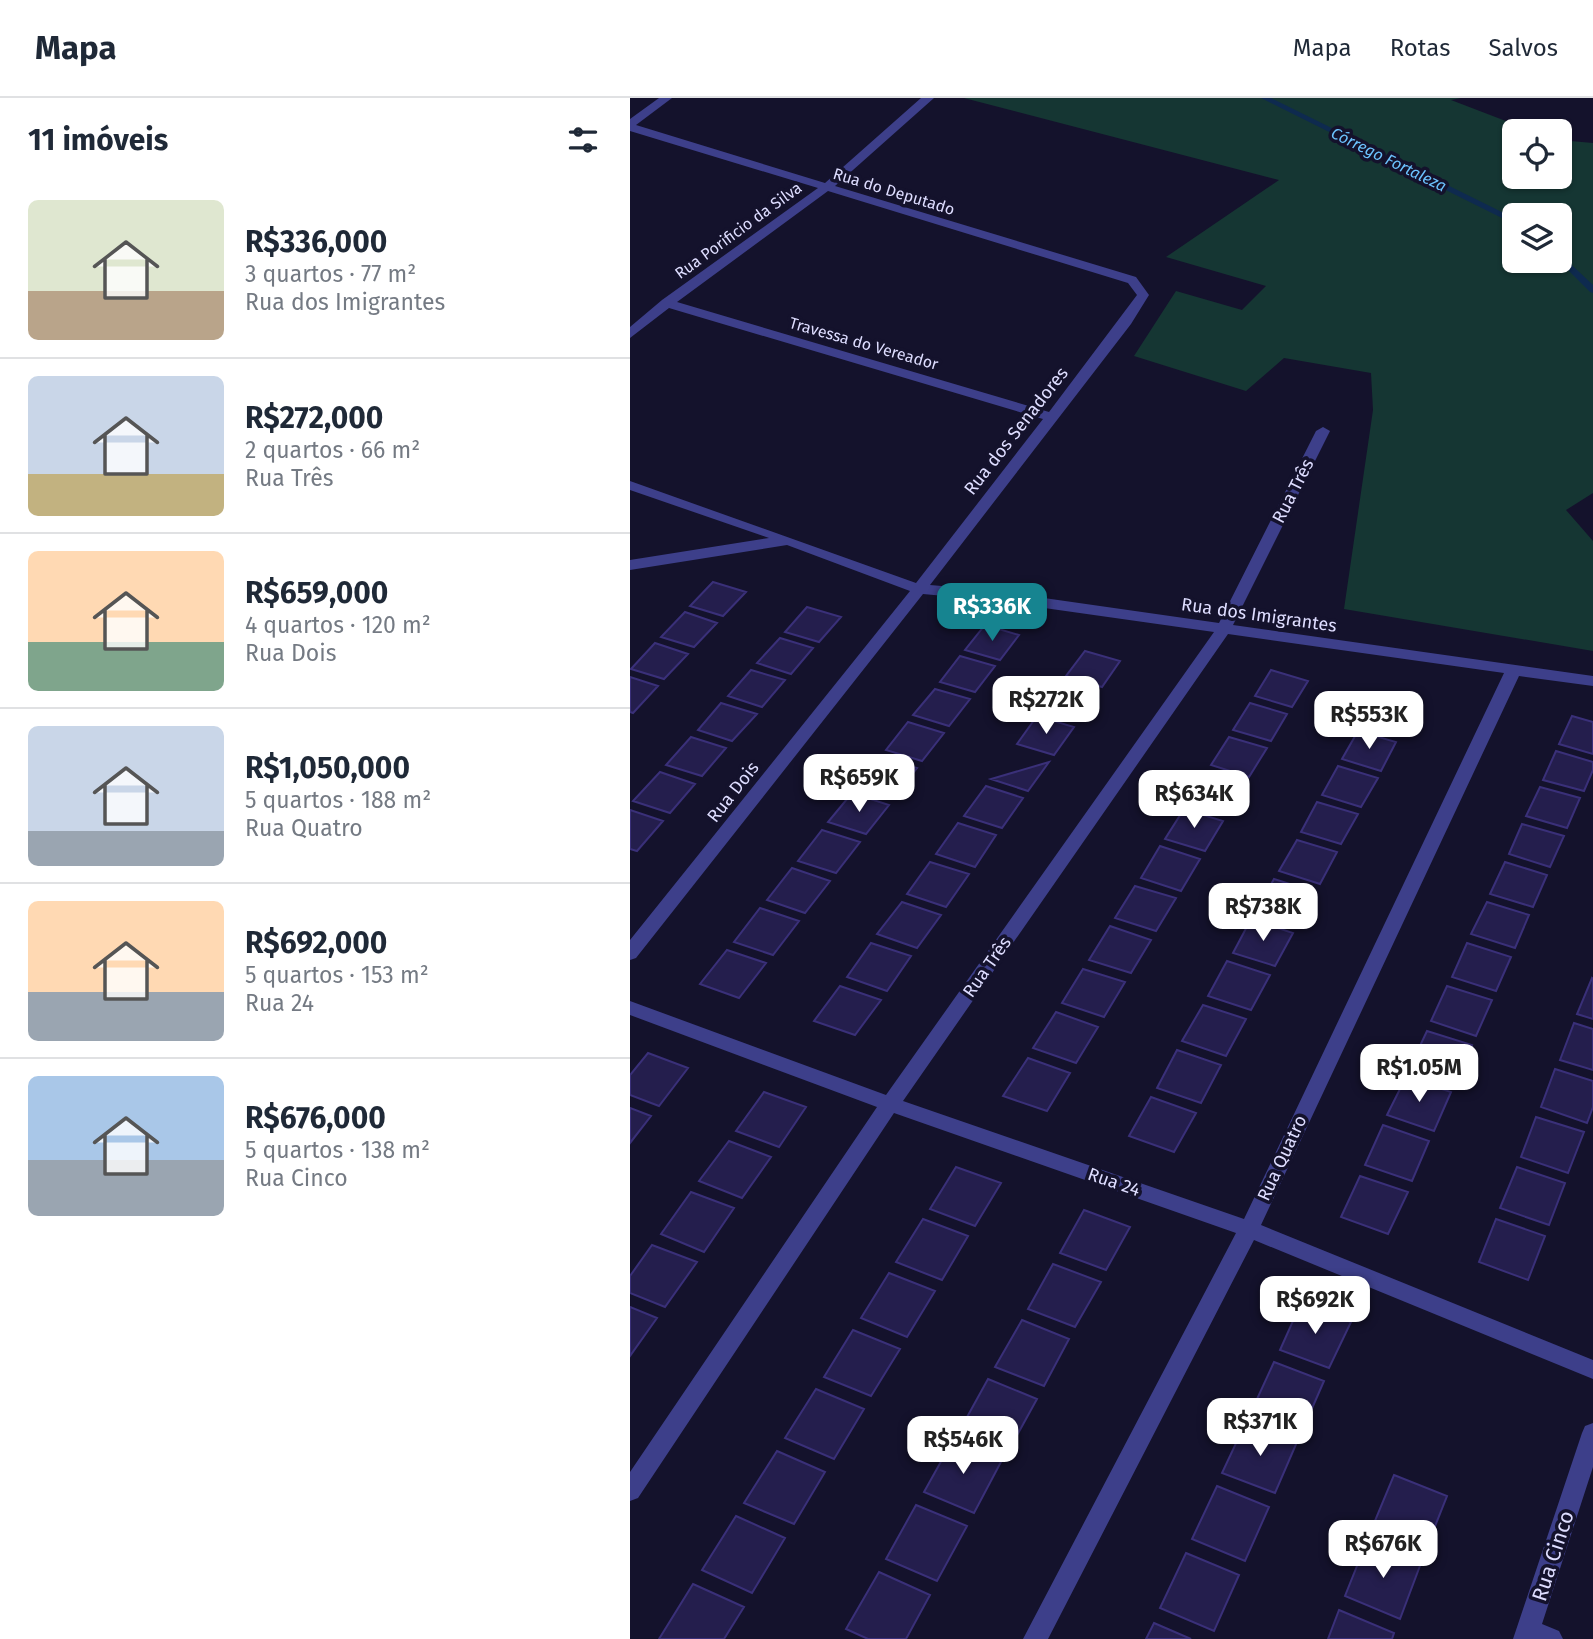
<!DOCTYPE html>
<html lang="pt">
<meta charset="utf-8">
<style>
body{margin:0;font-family:"Fira Sans",sans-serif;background:#f6f6f7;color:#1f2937;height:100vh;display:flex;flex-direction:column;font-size:26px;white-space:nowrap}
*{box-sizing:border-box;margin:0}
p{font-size:23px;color:#747a83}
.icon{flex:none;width:38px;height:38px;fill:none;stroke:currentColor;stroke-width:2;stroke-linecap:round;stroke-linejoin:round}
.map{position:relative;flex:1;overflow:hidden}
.drawer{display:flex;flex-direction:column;background:#fff;width:630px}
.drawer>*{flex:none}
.tools{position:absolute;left:872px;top:21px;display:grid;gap:14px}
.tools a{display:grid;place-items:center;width:70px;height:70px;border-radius:10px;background:#fff;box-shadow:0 2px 5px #0004;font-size:35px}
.price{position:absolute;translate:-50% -60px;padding:0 16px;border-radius:14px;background:#fff;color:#222;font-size:23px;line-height:46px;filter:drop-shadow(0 2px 4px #0008)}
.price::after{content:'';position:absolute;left:50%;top:42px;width:21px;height:16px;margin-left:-10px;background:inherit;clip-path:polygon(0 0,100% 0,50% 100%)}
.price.on{background:#168490;color:#fff}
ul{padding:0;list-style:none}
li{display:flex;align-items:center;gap:21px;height:175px;padding:0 28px}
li+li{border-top:2px solid #e0e1e3}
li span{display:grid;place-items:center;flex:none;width:196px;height:140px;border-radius:10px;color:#555}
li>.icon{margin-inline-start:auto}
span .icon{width:84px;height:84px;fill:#fffc;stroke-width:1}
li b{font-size:30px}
h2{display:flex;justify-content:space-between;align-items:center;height:84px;padding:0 28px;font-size:30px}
header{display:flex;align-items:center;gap:42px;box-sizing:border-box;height:98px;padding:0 35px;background:#fff;border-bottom:2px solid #e0e1e3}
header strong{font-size:33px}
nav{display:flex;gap:38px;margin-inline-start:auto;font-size:24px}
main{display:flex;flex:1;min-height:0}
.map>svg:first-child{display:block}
.green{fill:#153633;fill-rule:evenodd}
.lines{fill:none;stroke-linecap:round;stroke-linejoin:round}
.stream{fill:#0e2a4f;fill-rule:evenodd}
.building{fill:#241e4d;stroke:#3a3079;stroke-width:2}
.minor{fill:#3d3f8a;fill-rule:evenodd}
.labels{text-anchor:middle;stroke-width:7;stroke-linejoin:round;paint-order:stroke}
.far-water-label{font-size:16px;font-style:italic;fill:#6cc3fe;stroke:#14122c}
.far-street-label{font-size:16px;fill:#deddff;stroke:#14122c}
.street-label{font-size:18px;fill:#deddff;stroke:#14122c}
.near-street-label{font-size:21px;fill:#deddff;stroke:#14122c}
</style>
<header>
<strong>Mapa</strong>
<nav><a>Mapa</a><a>Rotas</a><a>Salvos</a></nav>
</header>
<main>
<section class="drawer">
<h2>11 imóveis<svg class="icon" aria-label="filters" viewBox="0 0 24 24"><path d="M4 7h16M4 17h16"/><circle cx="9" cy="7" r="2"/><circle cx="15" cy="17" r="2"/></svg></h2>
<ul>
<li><span style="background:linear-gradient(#dfe7d0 65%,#b9a48a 0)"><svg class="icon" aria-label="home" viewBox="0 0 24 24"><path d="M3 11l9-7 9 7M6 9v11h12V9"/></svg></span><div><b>R$336,000</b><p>3 quartos · 77 m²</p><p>Rua dos Imigrantes</p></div></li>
<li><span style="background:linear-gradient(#c9d6e8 70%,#c2b280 0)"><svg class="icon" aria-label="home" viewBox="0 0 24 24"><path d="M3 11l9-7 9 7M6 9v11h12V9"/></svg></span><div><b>R$272,000</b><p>2 quartos · 66 m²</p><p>Rua Três</p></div></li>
<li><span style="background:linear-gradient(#ffd9b3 65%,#7fa58c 0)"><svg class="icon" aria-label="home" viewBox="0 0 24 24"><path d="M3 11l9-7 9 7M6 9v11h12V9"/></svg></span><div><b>R$659,000</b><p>4 quartos · 120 m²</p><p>Rua Dois</p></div></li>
<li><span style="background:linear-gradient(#c9d6e8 75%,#9aa5b1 0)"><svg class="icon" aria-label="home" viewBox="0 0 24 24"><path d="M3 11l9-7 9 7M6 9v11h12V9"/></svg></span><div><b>R$1,050,000</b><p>5 quartos · 188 m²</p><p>Rua Quatro</p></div></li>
<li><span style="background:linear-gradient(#ffd9b3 65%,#9aa5b1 0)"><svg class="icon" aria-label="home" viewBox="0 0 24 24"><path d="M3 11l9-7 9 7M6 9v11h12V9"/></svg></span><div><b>R$692,000</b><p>5 quartos · 153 m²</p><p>Rua 24</p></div></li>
<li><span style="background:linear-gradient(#a9c7e8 60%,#9aa5b1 0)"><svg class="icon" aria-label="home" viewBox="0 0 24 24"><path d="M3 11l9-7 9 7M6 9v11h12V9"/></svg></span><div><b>R$676,000</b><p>5 quartos · 138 m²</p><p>Rua Cinco</p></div></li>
</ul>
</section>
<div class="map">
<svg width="963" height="1541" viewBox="0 0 963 1541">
<rect width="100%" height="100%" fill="#14122c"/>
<path class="green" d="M334,0H831L821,2L902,33H884V79H929V42L963,45V395L936,412L963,443V553L714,511L743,312L741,275L654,260L616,293L504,258L546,193L612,212L636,188L536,159L649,82ZM884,117H929V163H884Z"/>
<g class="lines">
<path class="stream" d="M631,0H641L884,120V126Z
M929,155L963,187V195L960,194L929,163Z"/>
</g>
<path class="building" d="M83,484L116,494L93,518L60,508Z
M177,509L211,519L189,544L155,534Z
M55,514L87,525L64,549L31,539Z
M355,527L389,537L370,562L335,552Z
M150,540L183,550L161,576L127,565Z
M25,545L58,556L34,581L1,571Z
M455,553L490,563L472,589L436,578Z
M330,558L365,568L345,594L310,584Z
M121,572L155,582L132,609L98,598Z
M641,572L678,583L662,609L625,598Z
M0,579L28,588L3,615L0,614Z
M431,585L467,596L448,622L412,612Z
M305,591L340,601L319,628L283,617Z
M747,599L785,610L771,637L732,626Z
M91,605L127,616L102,643L68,632Z
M620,605L657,616L641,643L603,632Z
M407,618L444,629L424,657L387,646Z
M942,618L963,624V656L929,646Z
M278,624L314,635L292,663L256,652Z
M728,633L766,644L751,673L712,661Z
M61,639L96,650L72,678L36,667Z
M599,639L637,650L619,679L581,667Z
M926,653L963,664V672L954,693L913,682Z
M250,659L287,670L264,699L228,687Z
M419,664L398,693L361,681Z
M708,668L748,680L731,709L692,697Z
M30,674L65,686L40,715L3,703Z
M577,674L615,686L598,715L558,703Z
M356,688L393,700L372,730L334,718Z
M910,689L950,700L937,730L896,718Z
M222,695L259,707L236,736L198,724Z
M687,704L728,716L711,746L671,734Z
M554,711L593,723L575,753L535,741Z
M0,712L33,723L7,753L0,751Z
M328,725L366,737L345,769L306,756Z
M892,726L934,738L920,769L879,756Z
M192,732L230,744L206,775L168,763Z
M667,742L707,754L690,786L649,773Z
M530,748L570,761L551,793L511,780Z
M300,764L339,776L316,809L277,796Z
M875,764L917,777L903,809L860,796Z
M162,770L200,783L175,815L137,802Z
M644,781L685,794L668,826L626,813Z
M505,788L546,800L526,833L485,820Z
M272,804L311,817L287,850L247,836Z
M857,804L899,817L885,850L841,836Z
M130,810L169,823L143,857L104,844Z
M621,821L663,835L645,868L603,855Z
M480,828L521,842L501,875L459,862Z
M241,845L281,858L257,893L217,879Z
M837,845L881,859L866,893L822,879Z
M97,852L136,865L109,900L70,886Z
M597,863L640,877L621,912L578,898Z
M453,871L495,884L474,919L432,905Z
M962,880L963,881V921L947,916Z
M210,888L251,902L225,937L184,923Z
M817,888L862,902L846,938L801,923Z
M573,907L616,921L596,958L552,943Z
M426,914L468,929L446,965L403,950Z
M944,925L963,931V972L930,962Z
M797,933L842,947L826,984L780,969Z
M547,952L591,967L571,1005L527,990Z
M18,955L58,970L29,1008L0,997V977Z
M398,960L440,975L417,1013L373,998Z
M925,971L963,983V1009L957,1025L911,1009Z
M776,979L821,994L804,1033L757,1017Z
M134,994L176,1009L149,1049L106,1033Z
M521,999L566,1015L544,1054L499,1038Z
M0,1010L21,1018L0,1045Z
M906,1019L954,1034L938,1075L891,1059Z
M753,1027L799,1043L782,1083L735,1067Z
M99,1043L141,1059L112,1100L69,1083Z
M326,1069L371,1085L345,1128L300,1111Z
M887,1069L935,1085L919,1127L870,1110Z
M730,1078L778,1094L758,1136L711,1119Z
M61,1094L104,1110L74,1154L31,1136Z
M454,1112L500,1129L476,1172L430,1155Z
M293,1121L338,1138L312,1182L266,1164Z
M866,1121L915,1138L898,1182L849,1164Z
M22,1147L67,1164L35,1209L0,1195V1178Z
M423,1166L471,1184L445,1229L398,1211Z
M259,1175L305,1193L277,1239L231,1220Z
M671,1205L721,1224L699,1270L650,1252Z
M0,1209L27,1220L0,1258Z
M392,1222L439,1241L414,1288L365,1269Z
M223,1232L270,1251L241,1298L194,1279Z
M644,1264L694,1283L673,1331L622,1312Z
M358,1281L407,1301L380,1350L331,1330Z
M186,1291L234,1311L204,1361L155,1340Z
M616,1324L667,1344L645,1395L592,1375Z
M323,1342L372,1362L344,1415L294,1394Z
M147,1353L195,1374L164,1426L114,1405Z
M764,1377L817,1398L796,1451L742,1430Z
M587,1388L639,1409L615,1463L562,1441Z
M286,1407L337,1428L307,1483L256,1461Z
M106,1418L155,1440L122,1495L72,1472Z
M737,1443L791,1465L770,1521L715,1498Z
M556,1455L609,1477L584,1533L530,1510Z
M249,1474L300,1497L276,1541H238L216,1531Z
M63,1486L114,1509L94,1541H29Z
M709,1512L764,1535L762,1541H698Z
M524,1525L561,1541H516Z"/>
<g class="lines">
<path class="minor" d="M29,0H42L6,27L195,85L291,0H304L205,88L506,179L519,197L501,226L300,487L358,492L589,525L686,333L693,329L700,333L603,527L963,578V588L889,578L631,1127L963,1262V1281L624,1142L418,1541H393L606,1135L264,1015L8,1400L0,1403V1374L247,1009L0,917V903L256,997L584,534L358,502L293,496L6,860L0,862V842L280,493L157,447L0,472V462L139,440L0,392V383L286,485L413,321L39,210L0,240V229L32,202L188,90L0,33V21ZM198,93L498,185L507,197L419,314L47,204ZM598,536L874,575L614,1121L273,1003Z
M963,1325V1369L912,1526L929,1533L933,1541H883L952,1335L955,1328Z"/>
</g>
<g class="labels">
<g class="far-water-label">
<text transform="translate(759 61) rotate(26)" y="6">Córrego Fortaleza</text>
</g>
<g class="far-street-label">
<text transform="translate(264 93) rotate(17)" y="6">Rua do Deputado</text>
<text transform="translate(108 132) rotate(-36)" y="6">Rua Porificio da Silva</text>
<text transform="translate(234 245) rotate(16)" y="6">Travessa do Vereador</text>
</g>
<g class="street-label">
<text transform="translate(386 333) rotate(-52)" y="6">Rua dos Senadores</text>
<text transform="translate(663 393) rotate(-63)" y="6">Rua Três</text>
<text transform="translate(629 517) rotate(8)" y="6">Rua dos Imigrantes</text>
<text transform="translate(103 694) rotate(-52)" y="6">Rua Dois</text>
<text transform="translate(357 869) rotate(-55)" y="6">Rua Três</text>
<text transform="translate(652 1060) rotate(-65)" y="6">Rua Quatro</text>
<text transform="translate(484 1084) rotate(19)" y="6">Rua 24</text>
</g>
<g class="near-street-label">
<text transform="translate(923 1458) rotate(-72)" y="7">Rua Cinco</text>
</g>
</g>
</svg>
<div class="tools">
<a><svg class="icon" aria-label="locate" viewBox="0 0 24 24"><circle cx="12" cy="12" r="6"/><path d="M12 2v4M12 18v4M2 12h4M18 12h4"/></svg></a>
<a><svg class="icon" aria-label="layers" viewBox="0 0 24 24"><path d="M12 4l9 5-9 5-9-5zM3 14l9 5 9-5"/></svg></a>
</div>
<b class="price on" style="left:362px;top:545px">R$336K</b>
<b class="price" style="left:416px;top:638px">R$272K</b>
<b class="price" style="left:739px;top:653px">R$553K</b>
<b class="price" style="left:229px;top:716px">R$659K</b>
<b class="price" style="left:564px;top:732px">R$634K</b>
<b class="price" style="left:633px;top:845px">R$738K</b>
<b class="price" style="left:789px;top:1006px">R$1.05M</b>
<b class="price" style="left:685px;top:1238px">R$692K</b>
<b class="price" style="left:630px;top:1360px">R$371K</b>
<b class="price" style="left:333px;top:1378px">R$546K</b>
<b class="price" style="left:753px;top:1482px">R$676K</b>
</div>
</main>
